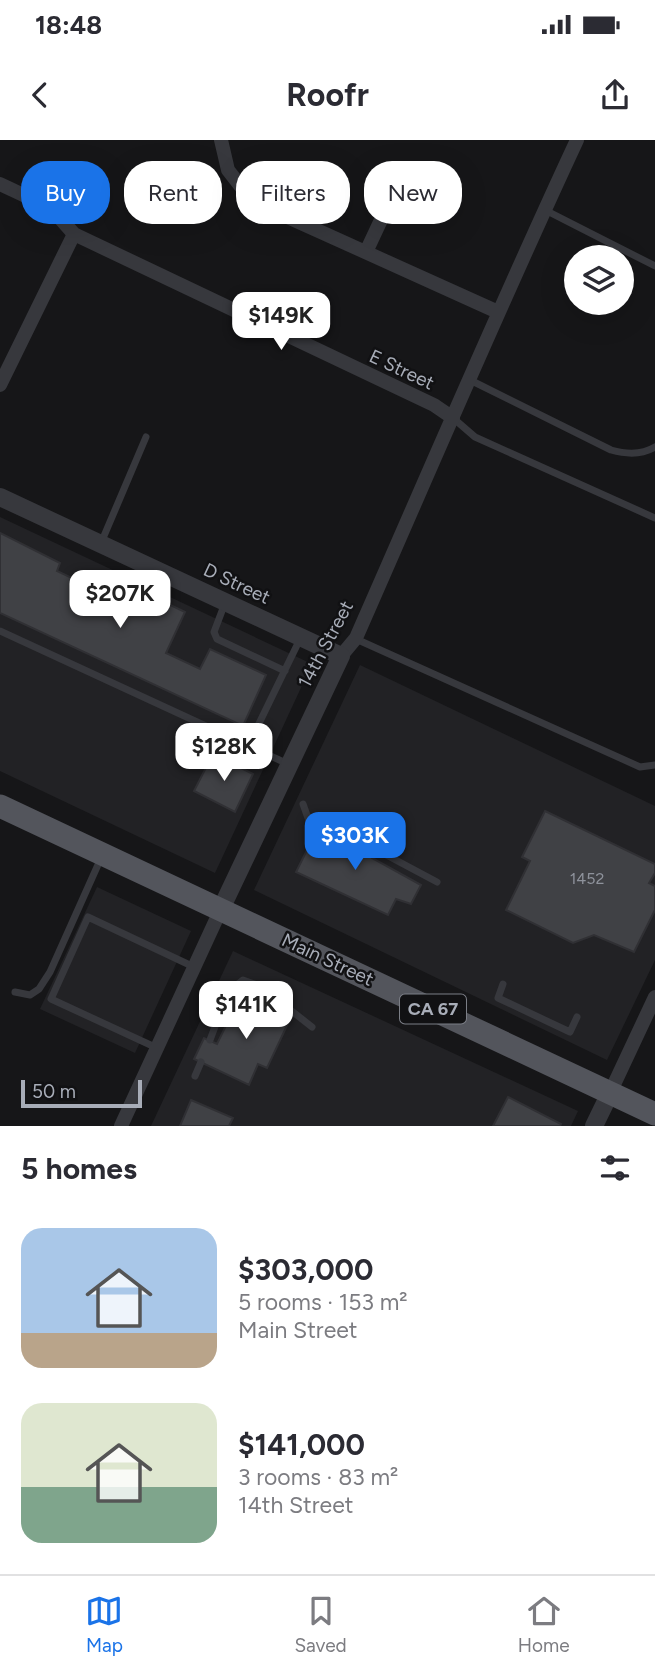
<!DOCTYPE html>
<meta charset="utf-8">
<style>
body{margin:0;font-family:Figtree,sans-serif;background:#f7f7f7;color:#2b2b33;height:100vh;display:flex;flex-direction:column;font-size:26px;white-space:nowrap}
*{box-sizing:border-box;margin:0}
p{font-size:23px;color:#7c7c81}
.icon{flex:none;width:38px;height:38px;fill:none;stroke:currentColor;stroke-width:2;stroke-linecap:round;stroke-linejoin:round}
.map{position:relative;height:986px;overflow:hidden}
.details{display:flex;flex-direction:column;background:#fff;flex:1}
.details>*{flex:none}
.top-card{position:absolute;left:21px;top:21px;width:614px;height:63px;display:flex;gap:14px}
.fabs{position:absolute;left:564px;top:105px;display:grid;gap:14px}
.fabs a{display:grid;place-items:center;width:70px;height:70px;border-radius:50%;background:#fff;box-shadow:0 7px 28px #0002;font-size:35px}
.scale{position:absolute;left:21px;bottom:18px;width:121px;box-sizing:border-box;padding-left:7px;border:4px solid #a8adb8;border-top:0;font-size:19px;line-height:24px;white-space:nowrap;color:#a8adb8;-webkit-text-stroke:5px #111113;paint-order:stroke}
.price{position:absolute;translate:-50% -60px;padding:0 16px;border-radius:14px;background:#fff;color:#222;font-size:23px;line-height:46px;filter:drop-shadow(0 2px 4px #0008)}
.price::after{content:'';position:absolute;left:50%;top:42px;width:21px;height:16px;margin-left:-10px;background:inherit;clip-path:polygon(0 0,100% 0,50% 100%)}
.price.on{background:#1a73e8;color:#fff}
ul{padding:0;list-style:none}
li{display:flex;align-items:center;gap:21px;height:175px;padding:0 21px}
li span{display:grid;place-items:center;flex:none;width:196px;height:140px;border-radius:21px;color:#555}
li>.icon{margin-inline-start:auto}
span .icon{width:84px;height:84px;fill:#fffc;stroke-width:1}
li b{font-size:30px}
h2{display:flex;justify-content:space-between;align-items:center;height:84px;padding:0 21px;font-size:30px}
.chip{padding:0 24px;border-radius:28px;background:#fff;box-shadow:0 7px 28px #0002;font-size:24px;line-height:63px}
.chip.on{background:#1a73e8;color:#fff}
.status{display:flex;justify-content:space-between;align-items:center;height:49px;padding:0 35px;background:#fff;direction:ltr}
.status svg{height:19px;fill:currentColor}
header{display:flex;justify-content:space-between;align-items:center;height:91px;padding:0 21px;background:#fff;font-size:32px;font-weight:700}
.tabs{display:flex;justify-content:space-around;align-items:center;height:98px;border-top:2px solid #e1e1e2;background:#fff;font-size:19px;color:#7c7c81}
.tabs a{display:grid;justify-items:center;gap:4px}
.tabs .on{color:#1a73e8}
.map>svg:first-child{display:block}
.built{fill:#222225}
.building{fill:#404145;stroke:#303034;stroke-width:2}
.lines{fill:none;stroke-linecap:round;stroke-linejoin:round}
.service{stroke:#37383d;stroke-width:7}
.minor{stroke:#37383d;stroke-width:14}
.tertiary{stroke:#37383d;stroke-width:18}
.primary{stroke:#53555c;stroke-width:23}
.labels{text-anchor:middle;stroke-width:5;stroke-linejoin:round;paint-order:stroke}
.number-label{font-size:16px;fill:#8e929b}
.shield{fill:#111113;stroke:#7b7e86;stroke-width:2}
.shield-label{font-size:18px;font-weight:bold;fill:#a8adb8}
.street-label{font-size:19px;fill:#a8adb8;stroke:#111113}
</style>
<div class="status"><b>18:48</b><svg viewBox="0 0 49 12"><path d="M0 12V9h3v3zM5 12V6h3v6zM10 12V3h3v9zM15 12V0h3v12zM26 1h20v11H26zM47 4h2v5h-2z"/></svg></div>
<header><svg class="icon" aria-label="back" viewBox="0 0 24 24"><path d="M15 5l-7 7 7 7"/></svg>Roofr<svg class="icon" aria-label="share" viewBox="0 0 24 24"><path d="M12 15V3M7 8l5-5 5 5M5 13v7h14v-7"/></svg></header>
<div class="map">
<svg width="655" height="986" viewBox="0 0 655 986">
<rect width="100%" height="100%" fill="#161618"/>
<path class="built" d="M0,377L312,524L215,733L0,631Z
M360,525L655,666V820L607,920L254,750Z
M97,747L191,791L135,913L40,869Z
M233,811L578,971L571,986H151Z"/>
<path class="building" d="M0,393L60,423L57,431L95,449L102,432L185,472L166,513L200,529L210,509L266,535L243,586L0,473Z
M213,614L253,634L235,672L194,651Z
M545,671L655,724V733L649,743L655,746V770L634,812L594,795L573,803L506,770L530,721L522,717Z
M319,686L374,710L372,718L421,745L411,764L396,759L388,775L296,732Z
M251,857L291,877L267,928L258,924L249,945L194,919L204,898L217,904L239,859L248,864Z
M508,957L561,984L560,986H493Z
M191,960L233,978L229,986H180Z"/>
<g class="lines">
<path class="service" d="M545,70L655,126
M470,240L611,310C625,314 642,315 655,307
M453,278L475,297L655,378
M101,403L146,297
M225,463L214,492L217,499L285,531
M0,491L288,624
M356,499L640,627L655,625
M248,606L300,499
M303,664L308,678L377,710L437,742
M503,844L498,858L570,892L577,877
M15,852L30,855L39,849L50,832L101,718
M210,900L228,852L243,840L260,846L312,887
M157,908L51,859L88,777L194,827
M195,936L201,922"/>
<path class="minor" d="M221,0L228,30L242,48L270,69L498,172
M0,44L51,68L74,94L434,265L453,278
M366,112L402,35
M0,245L74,94
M341,516L356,498C429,332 500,165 577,0
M610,953L655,857
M121,986L221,769"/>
<path class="tertiary" d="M0,357L341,516L221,769
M594,986L610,953"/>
<path class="primary" d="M0,666L655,974"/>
</g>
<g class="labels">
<g class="number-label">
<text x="587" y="744">1452</text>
</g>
<rect class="shield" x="400" y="854.5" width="66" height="29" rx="5"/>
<g class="shield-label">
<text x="433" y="875">CA 67</text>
</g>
<g class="street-label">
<text transform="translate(402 229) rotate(25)" y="7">E Street</text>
<text transform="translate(237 443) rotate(25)" y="7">D Street</text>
<text transform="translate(325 504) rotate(-62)" y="7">14th Street</text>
<text transform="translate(328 819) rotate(25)" y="7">Main Street</text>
</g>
</g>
</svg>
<div class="fabs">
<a><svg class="icon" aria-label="layers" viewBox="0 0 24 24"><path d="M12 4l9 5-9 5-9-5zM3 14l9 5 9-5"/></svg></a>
</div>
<div class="scale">50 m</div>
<b class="price" style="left:281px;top:212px">$149K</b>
<b class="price" style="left:120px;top:490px">$207K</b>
<b class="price" style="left:224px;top:643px">$128K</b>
<b class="price on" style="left:355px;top:732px">$303K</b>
<b class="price" style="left:246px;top:901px">$141K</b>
<div class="top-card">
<a class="chip on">Buy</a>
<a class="chip">Rent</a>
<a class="chip">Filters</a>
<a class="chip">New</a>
</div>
</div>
<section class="details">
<h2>5 homes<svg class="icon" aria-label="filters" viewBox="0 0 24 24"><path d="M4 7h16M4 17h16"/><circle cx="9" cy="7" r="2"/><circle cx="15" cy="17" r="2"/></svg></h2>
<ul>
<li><span style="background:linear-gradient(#a9c7e8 75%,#b9a48a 0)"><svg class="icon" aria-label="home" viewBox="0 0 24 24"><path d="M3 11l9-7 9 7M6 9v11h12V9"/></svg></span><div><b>$303,000</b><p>5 rooms · 153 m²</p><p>Main Street</p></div></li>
<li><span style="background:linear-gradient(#dfe7d0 60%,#7fa58c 0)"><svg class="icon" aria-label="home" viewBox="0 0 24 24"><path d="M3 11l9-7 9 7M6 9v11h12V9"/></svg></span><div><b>$141,000</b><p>3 rooms · 83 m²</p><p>14th Street</p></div></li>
</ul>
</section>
<nav class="tabs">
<a class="on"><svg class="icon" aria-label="map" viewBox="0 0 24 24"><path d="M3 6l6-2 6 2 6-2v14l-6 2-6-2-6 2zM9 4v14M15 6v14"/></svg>Map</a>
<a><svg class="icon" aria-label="saved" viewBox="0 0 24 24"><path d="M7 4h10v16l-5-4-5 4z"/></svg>Saved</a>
<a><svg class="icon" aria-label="home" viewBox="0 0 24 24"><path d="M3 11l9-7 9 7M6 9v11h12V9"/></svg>Home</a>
</nav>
